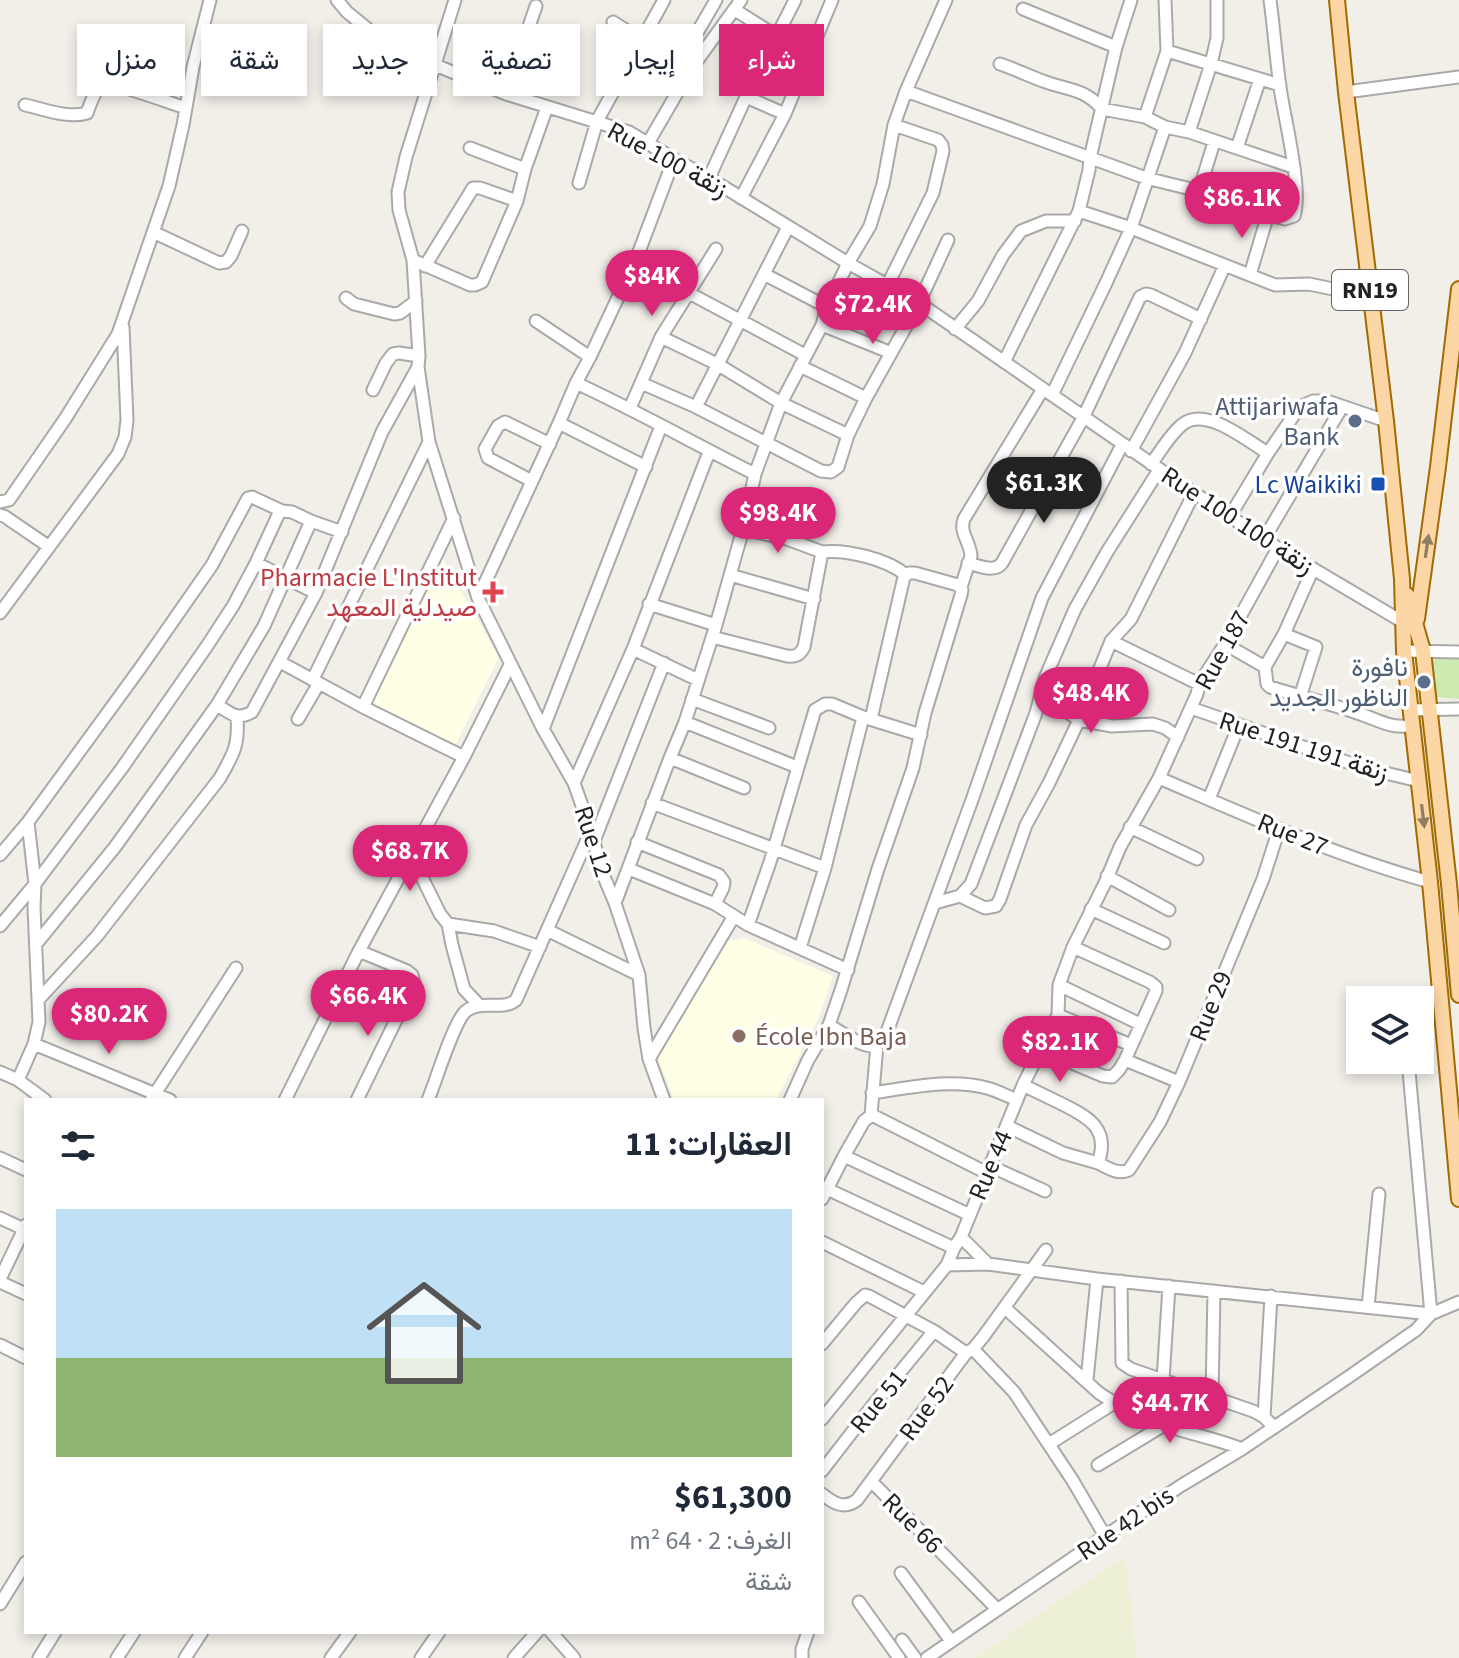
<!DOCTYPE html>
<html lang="ar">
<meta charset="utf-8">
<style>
body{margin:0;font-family:"Source Sans 3",Vazirmatn,sans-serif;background:#f6f6f7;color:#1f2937;direction:rtl;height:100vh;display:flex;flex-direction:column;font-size:30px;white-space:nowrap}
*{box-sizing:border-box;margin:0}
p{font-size:26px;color:#747a83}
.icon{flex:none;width:44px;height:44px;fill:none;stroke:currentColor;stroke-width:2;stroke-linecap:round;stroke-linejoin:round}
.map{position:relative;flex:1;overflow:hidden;direction:ltr}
.sheet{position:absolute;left:24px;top:1098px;width:800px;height:536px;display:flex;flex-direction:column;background:#fff;border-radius:0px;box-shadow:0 4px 12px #0003;direction:rtl}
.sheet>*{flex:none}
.guide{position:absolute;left:24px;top:24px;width:800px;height:72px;direction:rtl;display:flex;gap:16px}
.fabs{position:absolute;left:1346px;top:986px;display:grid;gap:16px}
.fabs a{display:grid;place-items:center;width:88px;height:88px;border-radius:0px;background:#fff;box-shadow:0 4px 12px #0003;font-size:40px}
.price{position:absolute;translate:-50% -68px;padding:0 18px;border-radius:28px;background:#db2777;color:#fff;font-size:26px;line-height:52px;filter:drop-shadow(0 2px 4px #0008)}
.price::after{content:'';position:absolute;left:50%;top:48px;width:24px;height:18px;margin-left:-12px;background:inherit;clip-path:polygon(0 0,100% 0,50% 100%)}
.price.selected{background:#222;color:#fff}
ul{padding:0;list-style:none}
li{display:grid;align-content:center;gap:16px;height:424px;padding:0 32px}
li+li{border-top:2px solid #e0e1e3}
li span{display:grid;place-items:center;height:248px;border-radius:0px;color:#555}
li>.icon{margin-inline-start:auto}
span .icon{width:144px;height:144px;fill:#fffc;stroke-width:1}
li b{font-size:34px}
h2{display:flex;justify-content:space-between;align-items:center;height:96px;padding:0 32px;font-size:34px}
.tag{padding:0 28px;border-radius:0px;background:#fff;box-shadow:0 4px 12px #0003;font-size:28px;line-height:72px}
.tag.selected{background:#db2777;color:#fff}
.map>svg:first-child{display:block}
.education{fill:#ffffe5}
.farmland{fill:#eef0d5}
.grass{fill:#cdebb0}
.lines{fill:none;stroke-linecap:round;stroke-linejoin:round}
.minor-casing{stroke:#a9a9a9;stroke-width:15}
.major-casing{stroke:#a06b00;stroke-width:18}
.minor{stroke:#fff;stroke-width:11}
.major{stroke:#fcd6a4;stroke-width:14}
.oneway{fill:#8f7c63}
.service-dot{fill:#5c6f8a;stroke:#fff;stroke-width:3}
.transit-dot{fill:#1a4fb4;stroke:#fff;stroke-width:3}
.health-dot{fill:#e0444e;stroke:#fff;stroke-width:3}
.education-dot{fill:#8d6e63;stroke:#fff;stroke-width:3}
.labels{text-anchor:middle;stroke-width:7;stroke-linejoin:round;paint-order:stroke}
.shield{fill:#fff;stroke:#646464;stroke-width:2}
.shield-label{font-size:24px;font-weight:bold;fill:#222}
.street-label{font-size:26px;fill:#222;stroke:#fff}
.service-label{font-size:26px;fill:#4e5e75;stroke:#fff;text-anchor:end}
.transit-label{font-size:26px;fill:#164399;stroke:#fff;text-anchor:end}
.health-label{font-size:26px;fill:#be3a42;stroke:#fff;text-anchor:end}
.education-label{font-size:26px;fill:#785e54;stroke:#fff;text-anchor:start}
</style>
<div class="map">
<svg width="1459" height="1658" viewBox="0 0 1459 1658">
<rect width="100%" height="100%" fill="#f2efe9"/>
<path class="education" d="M443,559L499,657L455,746L366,706Z
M744,938L833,976L819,1017L776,1100H674L657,1055L725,942Z"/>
<path class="farmland" d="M1125,1556L1137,1658H975Z"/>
<path class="grass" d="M1436,659H1459V699L1435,697L1429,662Z"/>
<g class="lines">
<defs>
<path id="minor" d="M337,0L347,12L369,30L418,58L506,94L629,132L674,159L709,178L848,263L919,303L1194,493L1278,548L1403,622L1407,623
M455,0L406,157L398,192L399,210L413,260L419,356L418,367L429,442L478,598L543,729L574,783L591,831L602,872L615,903L639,975L644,1028L649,1059L664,1100
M1023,9L1116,47
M735,10L778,37
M613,22L641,40L683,57L691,69
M1167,51L1280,85
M683,57L716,0
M1000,64C1015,69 1029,76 1043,81C1066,90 1085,88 1102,109L1145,117L1165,127L1189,132L1293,167
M906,91L1146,178L1199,191L1268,214L1285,219L1294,216C1303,190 1284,117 1280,87C1276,58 1274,29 1270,0
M1346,92L1459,77
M506,94L536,6
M746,97L785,114
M25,105C44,109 68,119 87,113C90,105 95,88 103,85C113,81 173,104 186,108
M1145,117L1167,51L1165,0
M1189,132L1211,64L1217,38V0
M648,143L691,69L741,0
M470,148L525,169
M1237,148L1260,79
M709,178L746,97L795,0
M579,183L597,121L664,0
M1199,191L1214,142
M741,198L785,114L832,0
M1079,211L1131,228L1275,285L1309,284L1357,294L1370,295
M153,232L219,263L226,262L231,256L242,231
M413,260L470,285H475L482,282L517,201L525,169L547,107
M425,266L473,188H480L517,201
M764,274L827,307
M1250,275L1268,214
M887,286L933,193L943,151L942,145L938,140L894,125
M689,293L805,355
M346,298L354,304L394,314L400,313L416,301
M536,321L590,357
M822,325L889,352
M955,329L978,301L1003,255L1021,231L1046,221H1075
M661,337L717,364L781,403L848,435
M1004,362L1079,211L1089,170L1090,158L1116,47L1131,0
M800,366L866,398
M576,383C637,411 695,444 755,474
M641,383L696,407L821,471L831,472L838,467L848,435L866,398L919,303L948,240
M373,390L386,363L393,354L399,353L419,356
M1052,395L1106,283L1131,228L1165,127
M696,407L788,227
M630,408L661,337L716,249
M559,423L646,467
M1131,451L1185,353L1225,265
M1151,464C1161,451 1170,434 1183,424C1206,406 1247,441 1268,453
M532,481L488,458L485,449L498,426L505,422L550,444
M0,502L9,500L65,419L118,334L169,186L183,125L193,67L210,0
M0,515L4,516L48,546
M1230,516L1268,453L1296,412L1304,405L1313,401H1327L1386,421
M743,529L787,539L822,552
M1264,539L1342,407
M256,563L316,593
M968,563C979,566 995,573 1002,563L1083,418L1140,297L1146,294L1151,295L1201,319
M1313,569L1284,634L1265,667L1267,684L1270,687C1301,697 1333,704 1363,715C1383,722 1390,728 1412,726
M730,575L814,599
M961,587L971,556C970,541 959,533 964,519L1043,389
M478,598L559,423L576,383L590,357L637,257L674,159
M649,604L716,625
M0,613L118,454L125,437L127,420L123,327
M1284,634L1316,647L1300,697
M712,637L787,656C796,657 800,655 804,647L822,552C846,549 887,559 906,575
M1111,641L1199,684
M1225,644L1265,667
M633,649L698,680
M1404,651L1459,652
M280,662L363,707L464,757
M313,679L429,442
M1041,694L1079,720L1112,726L1153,724L1165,728L1178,737
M692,699L769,728
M217,705C231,713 236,721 252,712L316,593L382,432L418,367
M363,707L454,518
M1191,708L1364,768L1419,781
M1410,710L1459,709
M298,719L319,683
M685,722L797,767
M543,729L661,426
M670,758L744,788
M1159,778C1248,816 1336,856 1430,882
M574,783L633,649L709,452
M1209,799L1239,725
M652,803L825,868
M1130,827L1197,859
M594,841L664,663
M637,842L719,875L724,882L723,888L715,904
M0,855L28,822L141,667L212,565L248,498L252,497L282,511
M411,855L440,914L448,924L494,931L540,947
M629,869L715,904L748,925L848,970
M1107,876L1169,910
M960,896L985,908L996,906L1000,899L1026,825L1049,783L1079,720L1111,641L1131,619L1194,493
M615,903L670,758L685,722L716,625L743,529L755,474L781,403L822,325L827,307L848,263L870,226L883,184L894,125L906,91L946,0
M935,903L960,896L971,884L1036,713L1045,678L1075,609L1107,552L1159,470
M1091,909L1164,943
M448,924L452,945L464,989L479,1005
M748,925L770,862L815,710L825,704H832L863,717L921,735
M0,926L35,884L28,822
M547,930L639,975
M36,944L115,847L217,705L264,626L311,521
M800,948L825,868L863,717
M1059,985L1140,1024
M39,999L97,936L220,778C234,753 239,745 237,717
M1058,1015L1131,1045
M829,1025C839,1031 860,1046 872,1046C877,1046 880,1043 884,1040L972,800L1042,598L1122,445
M34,1044L170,1100
M1041,1050L1103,1076L1112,1077L1119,1070L1125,1060L1156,991V987L1150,982L1073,947
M649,1059L734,916
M1125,1060L1179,1082
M1408,1060L1431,1314
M0,1072L18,1080L45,1100
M18,1080L34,1044L39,1022L34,908L35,884L122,768L207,646L233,606L256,563L279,513L282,511L292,512L311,521L342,532
M1023,1085C1037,1092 1050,1098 1064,1105C1090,1118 1110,1130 1098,1163C1108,1168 1118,1175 1129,1170L1160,1122L1179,1082L1263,879L1279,829
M872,1093C909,1088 950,1078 987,1088C998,1091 1007,1096 1017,1100
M151,1100L236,968
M285,1100L359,951L464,757L510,665
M357,1100L414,983L412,975L407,971L359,951
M428,1100C436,1081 452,1027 464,1013C467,1009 469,1009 474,1007C488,1002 504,1010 516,1000L591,831
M790,1100L808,1060L829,1025L841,990L878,869L913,768L925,713L961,595L962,590L958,585L915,573H909L904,577L871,719
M871,1115L877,1045
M1007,1126L1063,1153L1098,1163
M0,1158L26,1170
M990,1166L1045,1191
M827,1189L954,1248
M822,1199L844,1156
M970,1215L844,1156L864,1121L872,1115L987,1173
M0,1218L26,1230
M961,1237L988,1264
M822,1242L924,1292
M947,1265L988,1264L1097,1279L1431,1314
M0,1279L26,1225
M1121,1281L1122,1363L1131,1369L1253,1411L1264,1417L1274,1427
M0,1282L26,1294
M1368,1307L1379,1194
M1005,1308L1099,1393C1118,1406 1146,1419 1168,1426C1193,1435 1218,1439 1242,1449
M822,1344L856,1303L865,1295L869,1296L934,1331L966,1353
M0,1345L26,1358
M973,1349L1014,1392L1073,1481L1105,1536
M1087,1380L1097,1279
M1163,1380L1169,1286
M1212,1397L1214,1291
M1264,1417L1271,1296
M1149,1418L1168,1382
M822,1419L947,1265L954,1248L961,1237L1023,1085L1058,1015L1059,985L1073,947L1105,883L1120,847L1159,778L1197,694L1199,684L1225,644L1278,548
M1049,1444L1114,1403
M1098,1465L1164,1425
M822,1471L873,1405L934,1331
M872,1482L997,1609
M822,1494C833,1503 844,1510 857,1500L966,1353L973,1349L983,1337L1046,1250
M901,1573L951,1641
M859,1602L899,1658
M0,1604L26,1562
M551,1632L574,1658
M902,1640L915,1658
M39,1658L55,1632
M117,1658L134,1632
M185,1658L202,1632
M331,1658L350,1632
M421,1658L439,1632
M514,1658L537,1632
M802,1658V1649L808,1632
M927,1658L1105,1536L1182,1485L1242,1449L1350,1376L1416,1330L1431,1314L1459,1302"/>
<path id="major" d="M1337,0L1346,92L1386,421L1402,579L1404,651L1430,882L1459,1199
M1407,595L1423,651L1449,884L1459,995
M1417,619L1438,467L1459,289"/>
</defs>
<use href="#minor" class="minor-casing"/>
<use href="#major" class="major-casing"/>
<use href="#minor" class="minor"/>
<use href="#major" class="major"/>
</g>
<defs><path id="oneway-solid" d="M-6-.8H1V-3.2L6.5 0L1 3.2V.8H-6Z" transform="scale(2)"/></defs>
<g class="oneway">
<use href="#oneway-solid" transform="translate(1427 546) rotate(-82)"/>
<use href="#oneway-solid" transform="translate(1423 816) rotate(83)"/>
</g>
<g class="service-dot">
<circle cx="1355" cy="421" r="8"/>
<circle cx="1424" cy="682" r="8"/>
</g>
<rect class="transit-dot" x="1370" y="476" width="16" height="16" rx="4"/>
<path class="health-dot" d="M489 580h8v8h8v8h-8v8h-8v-8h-8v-8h8z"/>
<circle class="education-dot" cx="739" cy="1036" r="8"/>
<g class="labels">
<rect class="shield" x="1332" y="270" width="76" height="40" rx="6"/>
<g class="shield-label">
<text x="1370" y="298">RN19</text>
</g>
<g class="street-label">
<text transform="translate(668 159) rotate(28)" y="9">Rue 100 زنقة</text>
<text transform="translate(1238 520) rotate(33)" y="9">Rue 100 زنقة 100</text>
<text transform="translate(1222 650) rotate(-61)" y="9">Rue 187</text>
<text transform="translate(1304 746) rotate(18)" y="9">Rue 191 زنقة 191</text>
<text transform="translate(1293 834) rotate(22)" y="9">Rue 27</text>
<text transform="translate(594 841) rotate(72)" y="9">Rue 12</text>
<text transform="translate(1210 1006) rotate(-68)" y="9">Rue 29</text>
<text transform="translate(990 1165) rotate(-67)" y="9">Rue 44</text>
<text transform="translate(878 1401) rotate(-51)" y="9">Rue 51</text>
<text transform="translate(926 1408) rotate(-54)" y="9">Rue 52</text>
<text transform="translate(913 1523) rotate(45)" y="9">Rue 66</text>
<text transform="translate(1125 1523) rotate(-34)" y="9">Rue 42 bis</text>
</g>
<g class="service-label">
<text x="1339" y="415">Attijariwafa<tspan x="1339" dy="30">Bank</tspan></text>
<text x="1408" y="676">نافورة<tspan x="1408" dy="30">الناظور الجديد</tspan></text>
</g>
<g class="transit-label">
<text x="1362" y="493">Lc Waikiki</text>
</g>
<g class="health-label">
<text x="477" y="586">Pharmacie L'Institut<tspan x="477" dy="30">صيدلية المعهد</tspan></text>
</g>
<g class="education-label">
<text x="755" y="1045">École Ibn Baja</text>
</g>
</g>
</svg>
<div class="fabs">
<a><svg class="icon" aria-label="layers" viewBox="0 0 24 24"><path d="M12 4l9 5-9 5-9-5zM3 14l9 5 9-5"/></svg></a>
</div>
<b class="price" style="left:1242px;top:240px">$86.1K</b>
<b class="price" style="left:652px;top:318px">$84K</b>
<b class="price" style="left:873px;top:346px">$72.4K</b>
<b class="price selected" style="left:1044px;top:525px">$61.3K</b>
<b class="price" style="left:778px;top:555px">$98.4K</b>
<b class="price" style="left:1091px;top:735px">$48.4K</b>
<b class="price" style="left:410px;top:893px">$68.7K</b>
<b class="price" style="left:368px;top:1038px">$66.4K</b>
<b class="price" style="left:109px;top:1056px">$80.2K</b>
<b class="price" style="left:1060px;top:1084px">$82.1K</b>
<b class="price" style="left:1170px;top:1445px">$44.7K</b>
<div class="guide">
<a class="tag selected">شراء</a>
<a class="tag">إيجار</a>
<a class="tag">تصفية</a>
<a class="tag">جديد</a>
<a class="tag">شقة</a>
<a class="tag">منزل</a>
</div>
<section class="sheet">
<h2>العقارات: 11<svg class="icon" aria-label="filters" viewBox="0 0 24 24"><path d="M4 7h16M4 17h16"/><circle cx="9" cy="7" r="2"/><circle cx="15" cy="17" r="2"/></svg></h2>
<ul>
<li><span style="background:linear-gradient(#bfe0f5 60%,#8fb573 0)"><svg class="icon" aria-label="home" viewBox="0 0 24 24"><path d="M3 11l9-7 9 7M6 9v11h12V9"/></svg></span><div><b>$61,300</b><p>الغرف: 2 · 64 m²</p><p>شقة</p></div></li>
</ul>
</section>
</div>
